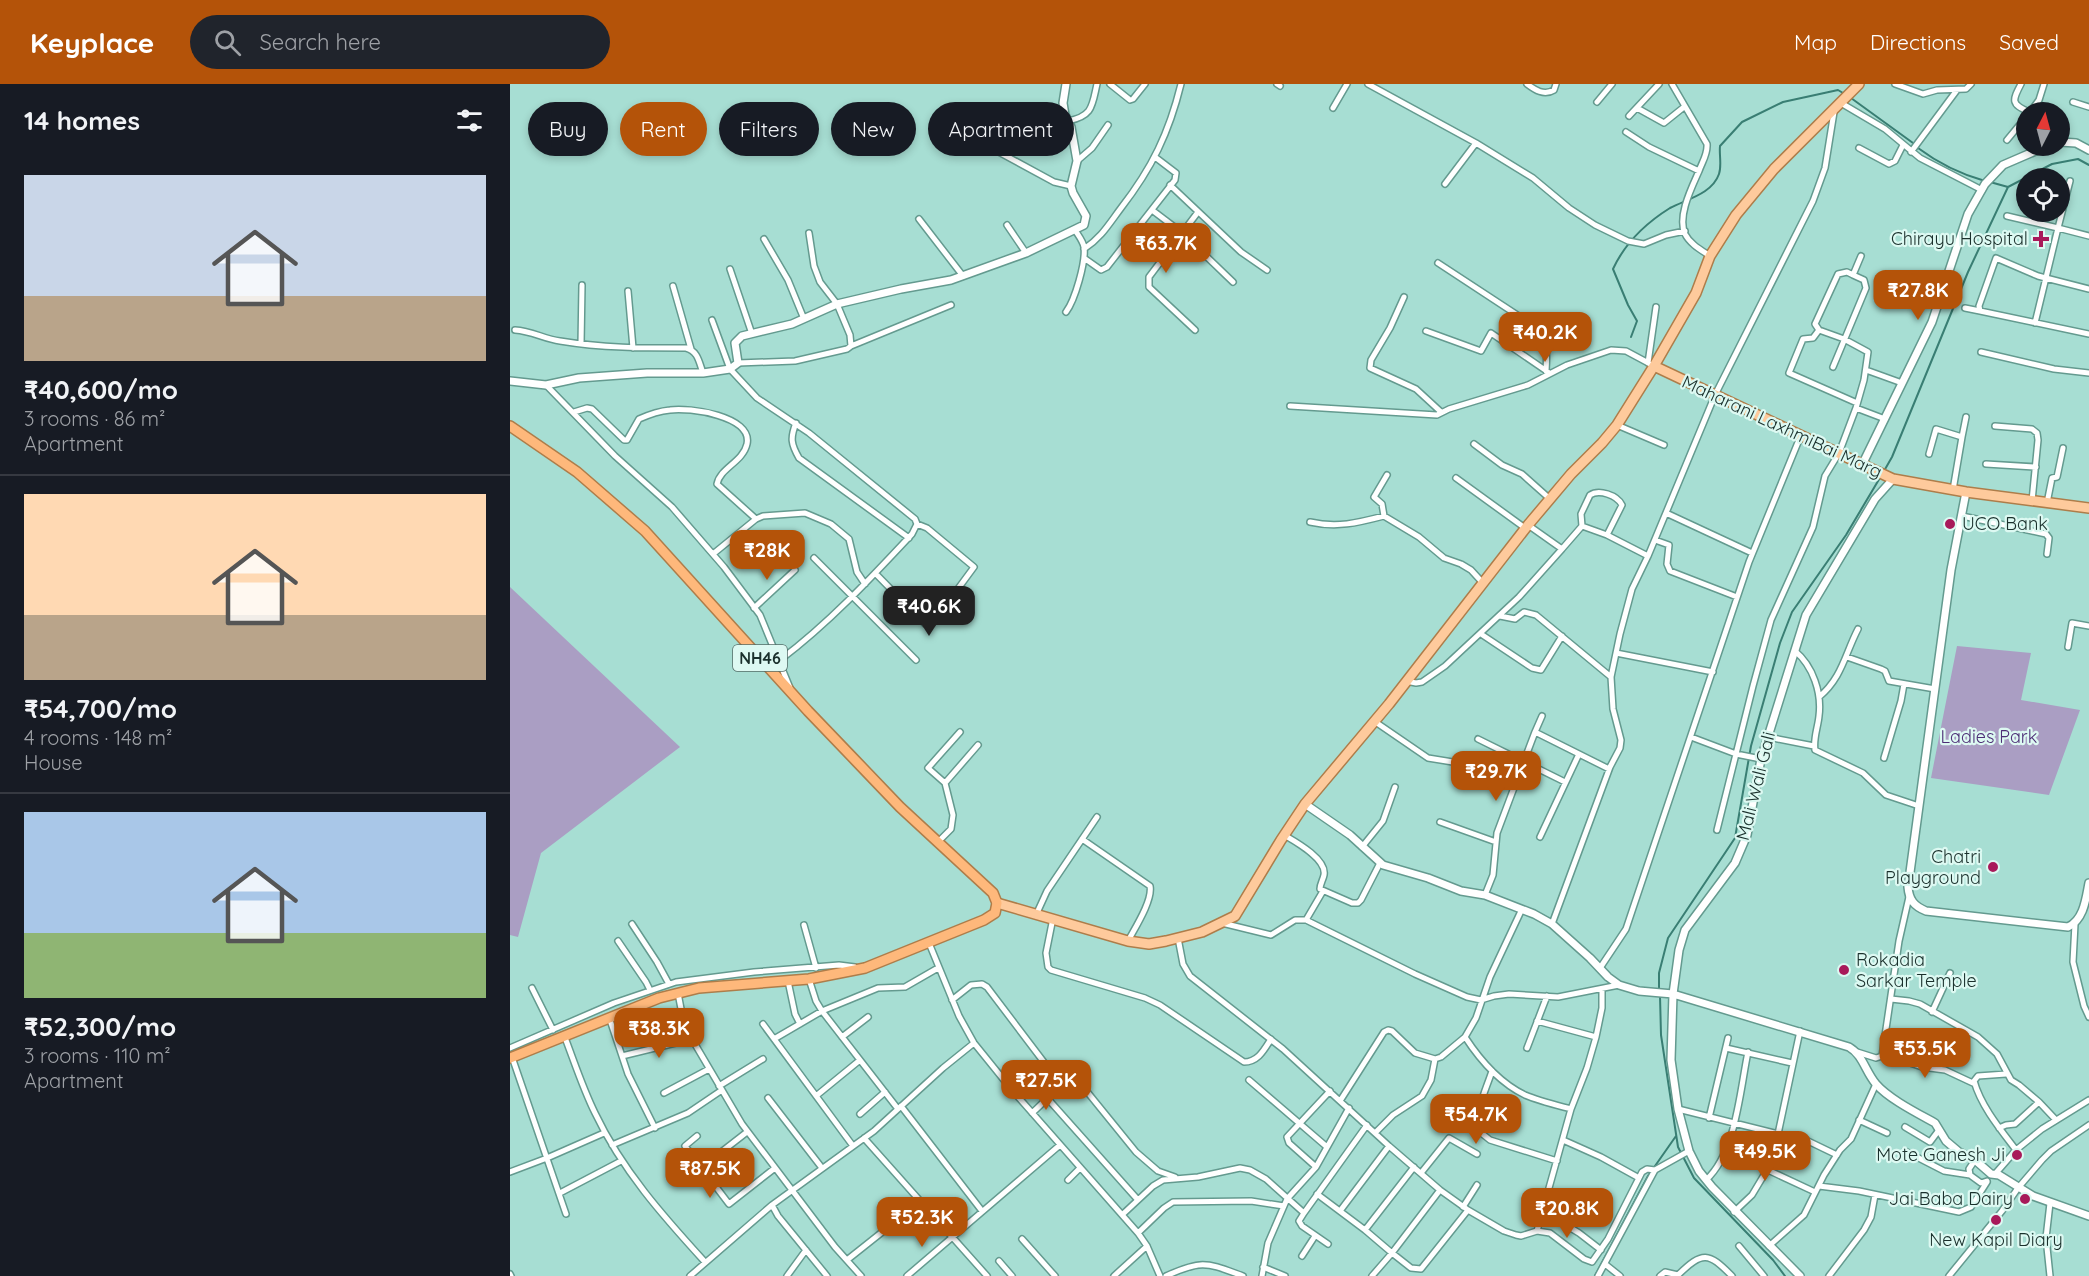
<!DOCTYPE html>
<meta charset="utf-8">
<style>
body{margin:0;font-family:Quicksand,sans-serif;background:#20242c;color:#f1f3f6;height:100vh;display:flex;flex-direction:column;font-size:22px;white-space:nowrap}
*{box-sizing:border-box;margin:0}
p{font-size:20px;color:#9ea1a6}
.icon{flex:none;width:33px;height:33px;fill:none;stroke:currentColor;stroke-width:2;stroke-linecap:round;stroke-linejoin:round}
.map{position:relative;flex:1;overflow:hidden}
.drawer{display:flex;flex-direction:column;background:#171b24;width:510px}
.drawer>*{flex:none}
.hud{position:absolute;left:18px;top:18px;width:570px;height:54px;display:flex;gap:12px}
.needle{width:39px;rotate:6deg}
.tools{position:absolute;left:1506px;top:18px;display:grid;gap:12px}
.tools a{display:grid;place-items:center;width:54px;height:54px;border-radius:50%;background:#171b24;box-shadow:0 3px 9px #0003;font-size:30px}
.price{position:absolute;translate:-50% -51px;padding:0 14px;border-radius:12px;background:#b45309;color:#fff;font-size:20px;line-height:39px;filter:drop-shadow(0 2px 3px #0008)}
.price::after{content:'';position:absolute;left:50%;top:36px;width:18px;height:14px;margin-left:-9px;background:inherit;clip-path:polygon(0 0,100% 0,50% 100%)}
.price.current{background:#222;color:#fff}
ul{padding:0;list-style:none}
li{display:grid;align-content:center;gap:12px;height:318px;padding:0 24px}
li+li{border-top:2px solid #363941}
li span{display:grid;place-items:center;height:186px;border-radius:0px;color:#555}
li>.icon{margin-inline-start:auto}
span .icon{width:108px;height:108px;fill:#fffc;stroke-width:1}
li b{font-size:26px}
h2{display:flex;justify-content:space-between;align-items:center;height:72px;padding:0 24px;font-size:26px}
.pill{padding:0 21px;border-radius:27px;background:#171b24;box-shadow:0 3px 9px #0003;font-size:21px;line-height:54px}
.pill.current{background:#b45309;color:#fff}
header{display:flex;align-items:center;gap:36px;box-sizing:border-box;height:84px;padding:0 30px;background:#b45309;color:#fff}
header strong{font-size:28px}
nav{display:flex;gap:33px;margin-inline-start:auto;font-size:21px}
.search{width:420px;height:54px;background:#20242c;display:flex;align-items:center;gap:15px;box-sizing:border-box;padding:0 21px;border-radius:33px;color:#9ea1a6;font-size:22px}
main{display:flex;flex:1;min-height:0}
.map>svg:first-child{display:block}
.green{fill:#aa9ec3}
.lines{fill:none;stroke-linecap:round;stroke-linejoin:round}
.stream{stroke:#397e73;stroke-width:2}
.minor-casing{stroke:#649a8f;stroke-width:8}
.tertiary-casing{stroke:#649a8f;stroke-width:10}
.primary-casing{stroke:#ae7d4a;stroke-width:12}
.trunk-casing{stroke:#ae7d4a;stroke-width:12}
.minor{stroke:#fff;stroke-width:5}
.tertiary{stroke:#fff;stroke-width:7}
.primary{stroke:#feca9c;stroke-width:9}
.trunk{stroke:#feb87b;stroke-width:9}
.poi-dot{fill:#a81a5a;stroke:#ddf9f2;stroke-width:2}
.labels{text-anchor:middle;stroke-width:4.5;stroke-linejoin:round;paint-order:stroke}
.shield{fill:#ddf9f2;stroke:#546c67;stroke-width:1.5}
.shield-label{font-size:16px;font-weight:bold;fill:#1a302c}
.poi-label{font-size:18px;fill:#1a302c;stroke:#ddf9f2;text-anchor:end}
.street-label{font-size:18px;fill:#1a302c;stroke:#ddf9f2}
.park-label{font-size:18px;fill:#4d2e76;stroke:#ddf9f2}
</style>
<header>
<strong>Keyplace</strong>
<div class="search"><svg class="icon" aria-label="search" viewBox="0 0 24 24"><circle cx="10" cy="10" r="6"/><path d="M15 15l6 6"/></svg>Search here</div>
<nav><a>Map</a><a>Directions</a><a>Saved</a></nav>
</header>
<main>
<section class="drawer">
<h2>14 homes<svg class="icon" aria-label="filters" viewBox="0 0 24 24"><path d="M4 7h16M4 17h16"/><circle cx="9" cy="7" r="2"/><circle cx="15" cy="17" r="2"/></svg></h2>
<ul>
<li><span style="background:linear-gradient(#c9d6e8 65%,#b9a48a 0)"><svg class="icon" aria-label="home" viewBox="0 0 24 24"><path d="M3 11l9-7 9 7M6 9v11h12V9"/></svg></span><div><b>₹40,600/mo</b><p>3 rooms · 86 m²</p><p>Apartment</p></div></li>
<li><span style="background:linear-gradient(#ffd9b3 65%,#b9a48a 0)"><svg class="icon" aria-label="home" viewBox="0 0 24 24"><path d="M3 11l9-7 9 7M6 9v11h12V9"/></svg></span><div><b>₹54,700/mo</b><p>4 rooms · 148 m²</p><p>House</p></div></li>
<li><span style="background:linear-gradient(#a9c7e8 65%,#8fb573 0)"><svg class="icon" aria-label="home" viewBox="0 0 24 24"><path d="M3 11l9-7 9 7M6 9v11h12V9"/></svg></span><div><b>₹52,300/mo</b><p>3 rooms · 110 m²</p><p>Apartment</p></div></li>
</ul>
</section>
<div class="map">
<svg width="1579" height="1192" viewBox="0 0 1579 1192">
<rect width="100%" height="100%" fill="#a7ded3"/>
<path class="green" d="M0,503L170,663L31,769L8,853L0,851Z
M1447,562L1521,569L1511,616L1570,626L1539,711L1421,694Z"/>
<g class="lines">
<path class="stream" d="M1341,14L1403,59
M1408,64C1428,79 1450,90 1475,97
M1480,98L1498,103
M1121,253L1127,237L1118,221L1103,185C1115,159 1136,139 1160,124C1177,115 1202,110 1209,90C1212,81 1209,71 1210,62L1232,38L1273,18L1328,6L1333,9
M1374,387L1382,373L1458,188L1498,103L1542,80L1568,75L1579,81
M1149,906V889L1158,854L1225,754L1241,662L1270,559L1282,528L1336,451L1371,392
M1150,912L1151,951L1168,1063L1184,1094L1263,1176L1275,1192
M1085,1192L1138,1092L1166,1052"/>
<defs>
<path id="minor" d="M600,0L620,16L623,15L635,0
M767,0L770,2
M858,0L966,59L1023,94L1059,124L1085,141L1118,157L1134,160L1156,151L1175,147
M1017,0C1025,6 1034,12 1044,6L1046,0
M1162,0L1197,60C1198,70 1192,78 1189,87C1182,103 1167,132 1175,150C1180,160 1191,166 1200,172
M1385,0L1413,10L1427,6L1456,5L1461,0
M1511,0C1502,17 1501,20 1519,28
M1087,18L1102,0
M1563,18L1579,23
M1331,19L1375,45L1410,74L1472,106
M823,24L837,0
M1127,24L1154,39L1174,23
M1520,28L1529,16L1534,0
M1119,32L1149,0
M558,37C583,32 582,22 587,0
M1116,48L1139,63L1189,87
M1497,56L1516,33
M1349,64L1379,80L1385,77L1393,61
M485,66L544,98L561,102
M1401,68L1447,6
M567,77L582,64L598,41
M1560,97L1548,144L1579,152
M935,100L966,59
M660,101L731,168L757,186
M642,126L671,148L723,198
M1497,132L1548,144L1525,239
M409,135L453,192
M497,141L516,169
M254,155L278,196L294,235
M574,165C591,154 599,140 611,124C642,84 659,49 671,0
M574,174L591,186L597,183L665,96L666,89L645,73
M928,179L1027,244C1038,257 1037,271 1036,287
M220,185L242,250
M163,202L181,265
M1579,205L1528,192L1486,174L1469,222L1470,227L1579,250
M118,207L123,264
M894,213L880,244L861,276L860,284L906,305L931,328
M1455,224L1470,227
M556,228C565,216 576,178 574,163C573,157 568,151 565,146
M202,236L220,285L247,314L299,349L405,435L407,440L402,450C361,494 318,540 270,576
M5,246C22,247 34,255 50,257C92,264 133,264 176,264C188,267 189,278 193,289
M685,246L639,203V193L688,128
M1309,246L1305,240L1328,190L1337,188L1343,191
M916,247L971,267L981,249L1038,288
M71,260L72,201
M341,262L441,221
M1471,268L1544,285L1579,289
M228,279L285,277L337,265L341,262L340,251L327,220L310,198L304,182L299,149
M1138,279L1146,223
M1323,283L1356,204L1354,196L1343,191L1351,172
M1356,286L1392,299
M36,301L105,372L162,423L214,483L250,531L280,604
M780,322L927,331L939,325L1018,301L1057,281L1101,266L1116,267L1144,282
M1346,324L1375,335
M64,328L77,324L82,325L114,356H117L129,335C138,331 150,327 160,326C179,323 243,332 237,360C233,378 210,384 207,400L246,435
M286,339C280,354 281,360 289,374L399,454
M1107,341L1154,361
M1485,342L1522,345L1527,349L1528,356L1522,417
M1452,353L1456,333
M964,360L992,381L1012,390L1040,415
M1419,370L1426,345L1452,353L1443,406
M1476,380L1526,383
M946,394L1015,444
M1537,419L1542,394L1547,393L1553,364
M1156,429L1242,469
M874,432L872,420L864,413L877,391
M1452,432L1536,450L1539,454L1537,470
M800,438C827,444 847,439 874,432L909,453L934,474L951,480L961,486L972,498
M1072,442L1071,430L1080,411C1089,405 1107,411 1112,421L1097,451
M1145,456L1159,461L1157,480L1160,487L1227,513
M1052,465L1072,442L1097,451L1138,472
M203,470L246,435L253,432L295,429L321,440L339,455L347,488L355,500
M304,474L406,576
M365,489L415,540H422L464,483L417,444L407,440
M244,524L285,486
M990,532L1005,535L1014,528L1026,531L1101,593
M971,550L1022,584L1031,586L1052,552
M1558,563L1562,539L1579,542
M1285,567C1303,582 1312,609 1309,632C1308,643 1303,655 1305,666L1353,689L1376,711L1409,722
M1106,569L1203,588
M1337,573L1371,585L1375,587L1379,597L1425,605
M896,597L906,599L912,598L935,582L1009,513L1052,465L1018,441
M1309,613C1332,594 1335,570 1348,545
M864,637L918,674L955,680L1005,701L1025,648L1099,685
M1025,648L1032,632
M1181,653L1226,670L1207,746
M1258,653L1304,662
M968,655L1055,698
M1374,674L1391,617L1394,600
M1251,675L1226,670L1243,602L1261,536L1303,443L1315,392L1329,369L1346,324L1354,296L1358,268L1334,255L1309,246L1303,254L1293,255L1279,289L1347,319
M435,699L468,661
M930,738L986,758
M774,751C786,758 817,775 814,791C813,796 810,800 810,805L842,819H848L851,816L870,779
M1030,753L1069,670
M572,755L640,802C643,816 625,844 618,857
M428,758L441,745L443,731L435,699L418,684L450,648
M852,763L873,737L885,703
M975,811L983,791L987,749L1005,701
M526,831L537,807L587,733
M543,834L536,869L538,883L541,886L635,914L650,921L734,978C748,978 754,966 761,955
M796,836L813,807
M712,839L761,851L785,836H796L905,890L957,913L971,916L984,912L999,910L1048,913L1109,901
M122,840L147,878L159,900
M1042,840L1100,683L1110,664L1111,656L1103,625L1101,593L1110,550L1122,505L1138,472L1205,311L1303,117L1315,84L1324,28
M1565,840L1563,878L1574,922L1579,933
M294,841L306,884
M668,854L673,880L680,892L773,965L879,1062L930,1106L958,1126L994,1147L1006,1151L1011,1152L1027,1147L1040,1149L1074,1175L1082,1178L1098,1155L1132,1088L1137,1085L1145,1086L1179,1067
M108,857L136,898L140,906
M419,859L449,932L464,959L502,1006L628,1149L637,1162L650,1192
M1090,884L1116,845L1239,478L1291,351
M299,895L306,917L312,927L388,1025
M278,897L285,930L290,940
M22,904L43,946
M168,909L172,930L179,950L232,1040L325,1163L351,1192
M1381,915L1399,917L1410,920L1468,953L1487,970L1501,996L1509,1001L1529,1018L1546,1036
M442,916L461,901L472,900L477,903L552,1002
M1422,928L1440,889
M99,933L118,990L145,1044
M1027,937L1086,953
M253,940L343,1062
M54,951C64,977 73,1005 85,1029C112,1086 153,1132 195,1178
M332,953L358,933
M955,953C970,976 990,999 1015,1011C1029,1017 1046,1021 1061,1025
M264,955L312,927L368,904L395,903L428,884
M0,964L104,919L166,898L244,888L329,881L345,883
M1017,964L1037,912
M1216,964L1282,979
M1347,968L1366,974L1372,972L1389,857L1399,813
M1373,970L1412,983L1435,986L1465,1000
M112,972L182,955
M2,973L56,1130
M982,987C976,1006 964,1028 970,1048L980,1056L1047,1077
M1496,990L1468,992L1464,997C1471,1022 1490,1045 1506,1066
M739,996L817,1063
M209,1002L253,975
M154,1009L199,985
M306,1012L350,976
M258,1014L312,1084
M538,1015L628,1116
M830,1017L874,948L878,946L882,947L905,969L925,975L931,973L955,953L966,934L980,893L1012,825
M391,1022L472,1127
M1168,1025L1268,1050L1290,947
M522,1029C534,1019 554,993 570,999L626,1068L648,1087L665,1093
M350,1030L375,1008
M1199,1034L1218,954
M1349,1036L1377,1049
M1395,1043L1420,1058L1429,1046
M1489,1044L1496,1041L1505,1040L1529,1018
M865,1049L883,1031L912,1012L921,996L925,975
M1268,1050L1298,1057L1327,1071
M187,1052L175,1062L219,1120L265,1084
M354,1054L477,1192
M1053,1056L1091,1073L1129,1094
M102,1061L178,1029L212,1006
M1215,1064L1238,1072L1260,1087L1305,1108
M1395,1067L1434,1087L1460,1091
M210,1069L237,1048
M1465,1076L1459,1085L1460,1091L1471,1099L1477,1097
M806,1083L779,1059L777,1053L820,1007
M0,1088L37,1074L94,1049
M911,1089L939,1054L967,1070
M1485,1090L1506,1066L1532,1045L1579,1016
M558,1096L570,1084
M1196,1096C1226,1069 1230,1006 1238,968
M1309,1102L1349,1107L1449,1128L1461,1123L1477,1098
M50,1109L111,1077
M807,1110L855,1146L882,1169L930,1106
M262,1121L268,1132L317,1192
M953,1123L967,1101
M830,1127L879,1062
M1034,1128L1069,1149L1091,1166
M1224,1128L1242,1111L1257,1086
M794,1129L789,1137L792,1142L818,1160
M613,1130L643,1102L653,1096L688,1093L730,1084L740,1086L756,1095L794,1129L857,1041
M855,1146L904,1083
M1027,1147L1061,1025L1077,984L1086,953L1092,924V905
M628,1149L654,1124L663,1118L741,1117L774,1122
M512,1155L545,1192
M1229,1162L1254,1192
M1259,1162L1294,1131L1314,1091L1330,1066L1341,1055L1366,1000
M792,1172L805,1152
M337,1176L410,1118
M489,1177L502,1192
M1095,1180L1110,1192
M753,1183L775,1192
M0,1190L1,1192
M180,1192L262,1121L364,1047L433,984L464,959
M277,1192L296,1166
M397,1192L550,1061
M604,1192L637,1162
M656,1192C693,1175 697,1179 733,1192
M752,1192L758,1159L777,1115L806,1083L839,1024
M862,1192L882,1169L901,1184L911,1185L958,1126
M1088,1192L1145,1086
M1150,1192L1155,1188L1168,1191C1193,1167 1198,1168 1222,1192
M1319,1192L1354,1146L1361,1133L1365,1111
M1439,1192L1492,1127L1508,1104L1532,1076L1541,1067L1579,1041
M1540,1192L1536,1154L1540,1119"/>
<path id="tertiary" d="M1550,58L1566,59L1579,66
M0,297L36,301L69,294L137,289H193L220,285L228,279L225,259L232,252L282,240L327,220L391,205L441,196L516,169L574,141L576,132L563,109L561,102L567,77L561,43L555,31L553,19L556,0
M1352,381L1422,238L1458,130L1475,100L1493,81L1537,62
M1456,408L1441,486L1398,803C1399,816 1404,822 1416,827L1558,843C1574,836 1576,814 1579,799
M795,720L840,751L873,781L918,794L951,807L975,811L1024,830L1042,840L1080,874L1098,893L1109,901L1129,907L1163,910L1339,963C1353,971 1355,987 1366,1000C1379,1015 1407,1029 1425,1039L1436,1057L1449,1068L1465,1076L1481,1090L1489,1091L1523,1112L1579,1132
M1290,1192L1202,1103L1189,1087L1179,1067L1168,1025L1161,976L1163,910L1169,866L1175,846L1225,779L1237,751L1251,675L1296,531L1365,415L1383,395"/>
<path id="primary" d="M1144,282L1383,395L1456,408L1579,424
M487,819L618,857L639,860L656,857L692,848L725,832L771,756L795,720L879,620L1018,441L1061,390L1092,359L1107,341L1144,282L1186,209L1200,172L1226,131L1264,85L1349,0"/>
<path id="trunk" d="M0,342L67,388L135,447L298,627L345,676L390,723L483,809L487,819L485,829L474,836L355,884L299,895L189,904L149,914L0,974"/>
</defs>
<use href="#minor" class="minor-casing"/>
<use href="#tertiary" class="tertiary-casing"/>
<use href="#primary" class="primary-casing"/>
<use href="#trunk" class="trunk-casing"/>
<use href="#minor" class="minor"/>
<use href="#tertiary" class="tertiary"/>
<use href="#primary" class="primary"/>
<use href="#trunk" class="trunk"/>
</g>
<g class="poi-dot">
<path d="M1528 146h6v6h6v6h-6v6h-6v-6h-6v-6h6z"/>
<circle cx="1440" cy="440" r="6"/>
<circle cx="1483" cy="783" r="6"/>
<circle cx="1334" cy="886" r="6"/>
<circle cx="1507" cy="1071" r="6"/>
<circle cx="1515" cy="1115" r="6"/>
<circle cx="1486" cy="1136" r="6"/>
</g>
<g class="labels">
<rect class="shield" x="223" y="561" width="54" height="26" rx="4.5"/>
<g class="shield-label">
<text x="250" y="580">NH46</text>
</g>
<g class="poi-label">
<text x="1518" y="161">Chirayu Hospital</text>
<text x="1452" y="446" text-anchor="start">UCO Bank</text>
<text x="1471" y="779">Chatri<tspan x="1471" dy="21">Playground</tspan></text>
<text x="1346" y="882" text-anchor="start">Rokadia<tspan x="1346" dy="21">Sarkar Temple</tspan></text>
<text x="1495" y="1077">Mote Ganesh Ji</text>
<text x="1503" y="1121">Jai Baba Dairy</text>
<text x="1486" y="1162" text-anchor="middle">New Kapil Diary</text>
</g>
<g class="street-label">
<text transform="translate(1272 343) rotate(25)" y="6">Maharani LaxhmiBai Marg</text>
<text transform="translate(1246 702) rotate(-76)" y="6">Mali Wali Gali</text>
</g>
<g class="park-label">
<text x="1479" y="659">Ladies Park</text>
</g>
</g>
</svg>
<div class="tools">
<a><svg class="needle" viewBox="-14 -14 28 28"><path d="M0-13l5 13h-10z" fill="#e53935"/><path d="M0 13l5-13h-10z" fill="#9ea1a6"/></svg></a>
<a><svg class="icon" aria-label="locate" viewBox="0 0 24 24"><circle cx="12" cy="12" r="6"/><path d="M12 2v4M12 18v4M2 12h4M18 12h4"/></svg></a>
</div>
<b class="price" style="left:656px;top:190px">₹63.7K</b>
<b class="price" style="left:1408px;top:237px">₹27.8K</b>
<b class="price" style="left:1035px;top:279px">₹40.2K</b>
<b class="price" style="left:257px;top:497px">₹28K</b>
<b class="price current" style="left:419px;top:553px">₹40.6K</b>
<b class="price" style="left:986px;top:718px">₹29.7K</b>
<b class="price" style="left:149px;top:975px">₹38.3K</b>
<b class="price" style="left:1415px;top:995px">₹53.5K</b>
<b class="price" style="left:536px;top:1027px">₹27.5K</b>
<b class="price" style="left:966px;top:1061px">₹54.7K</b>
<b class="price" style="left:1255px;top:1098px">₹49.5K</b>
<b class="price" style="left:200px;top:1115px">₹87.5K</b>
<b class="price" style="left:1057px;top:1155px">₹20.8K</b>
<b class="price" style="left:412px;top:1164px">₹52.3K</b>
<div class="hud">
<a class="pill">Buy</a>
<a class="pill current">Rent</a>
<a class="pill">Filters</a>
<a class="pill">New</a>
<a class="pill">Apartment</a>
</div>
</div>
</main>
